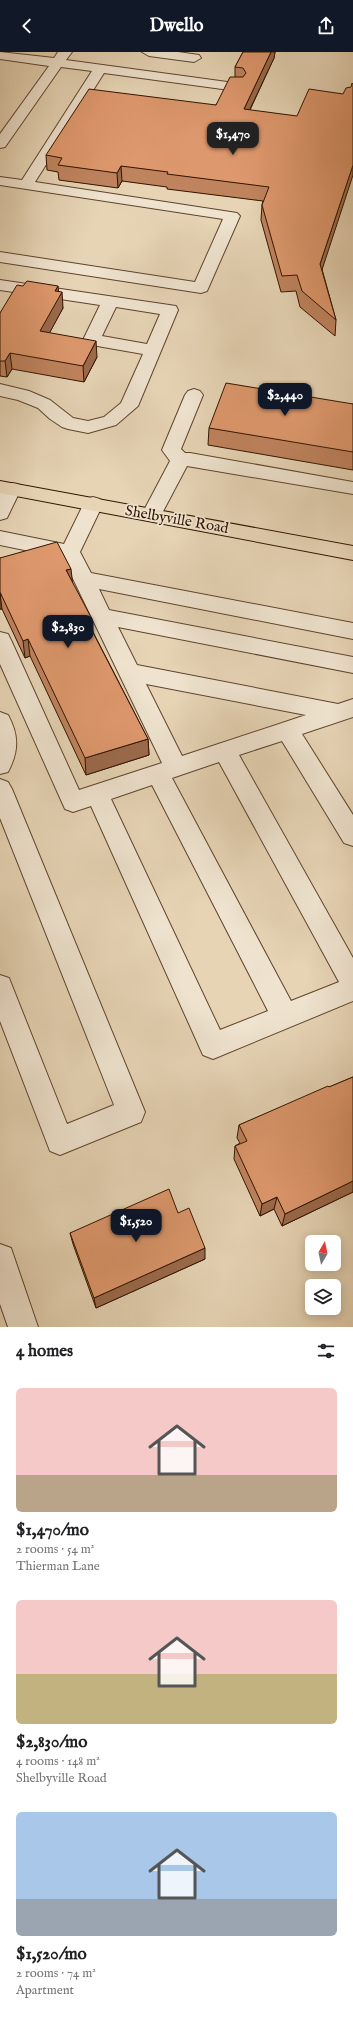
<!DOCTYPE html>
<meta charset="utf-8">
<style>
body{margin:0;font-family:"IM FELL English",serif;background:#f2f2f2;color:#202124;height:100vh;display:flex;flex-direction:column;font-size:15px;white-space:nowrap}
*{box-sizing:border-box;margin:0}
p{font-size:13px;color:#757577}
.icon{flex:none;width:22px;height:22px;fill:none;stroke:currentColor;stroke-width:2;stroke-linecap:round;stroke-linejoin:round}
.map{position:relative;height:1275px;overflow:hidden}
.details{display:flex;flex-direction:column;background:#fff;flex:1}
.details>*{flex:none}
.needle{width:26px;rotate:9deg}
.fabs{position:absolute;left:305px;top:1183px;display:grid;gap:8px}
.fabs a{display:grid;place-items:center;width:36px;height:36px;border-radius:6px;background:#fff;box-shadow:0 2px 10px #0003;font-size:20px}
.price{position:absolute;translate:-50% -34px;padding:0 9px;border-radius:8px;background:#111827;color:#fff;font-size:13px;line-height:26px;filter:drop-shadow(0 1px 2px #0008)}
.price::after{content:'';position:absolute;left:50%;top:24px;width:12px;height:9px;margin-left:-6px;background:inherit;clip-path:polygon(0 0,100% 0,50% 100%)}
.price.current{background:#222;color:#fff}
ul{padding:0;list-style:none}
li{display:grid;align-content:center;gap:8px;height:212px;padding:0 16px}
li span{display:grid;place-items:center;height:124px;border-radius:6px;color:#555}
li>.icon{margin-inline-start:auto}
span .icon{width:72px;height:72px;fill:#fffc;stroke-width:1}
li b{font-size:17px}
h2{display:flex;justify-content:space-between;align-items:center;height:48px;padding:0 16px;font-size:17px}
header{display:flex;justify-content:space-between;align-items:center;height:52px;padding:0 16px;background:#111827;color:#fff;font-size:18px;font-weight:800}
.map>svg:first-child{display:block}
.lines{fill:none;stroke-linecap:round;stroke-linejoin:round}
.minor-casing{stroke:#5f442d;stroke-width:2}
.major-casing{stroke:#321400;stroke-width:2}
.minor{fill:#efe3cf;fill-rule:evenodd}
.major{fill:#e6d4b5;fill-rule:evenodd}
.wall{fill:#bf835e;stroke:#321400}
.shaded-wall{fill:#9b6a4c;stroke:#321400}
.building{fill:#de986d;stroke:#321400}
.labels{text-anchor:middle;stroke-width:3.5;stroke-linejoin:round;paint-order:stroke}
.street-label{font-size:15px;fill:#321400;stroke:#efe3cf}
</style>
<header><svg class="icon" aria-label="back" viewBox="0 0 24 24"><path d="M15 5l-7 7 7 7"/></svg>Dwello<svg class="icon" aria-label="share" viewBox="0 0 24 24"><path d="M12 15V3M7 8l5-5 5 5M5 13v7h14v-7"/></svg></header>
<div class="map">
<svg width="353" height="1275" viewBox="0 0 353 1275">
<rect width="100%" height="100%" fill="#e6d4b5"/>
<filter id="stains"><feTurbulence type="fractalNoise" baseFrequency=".005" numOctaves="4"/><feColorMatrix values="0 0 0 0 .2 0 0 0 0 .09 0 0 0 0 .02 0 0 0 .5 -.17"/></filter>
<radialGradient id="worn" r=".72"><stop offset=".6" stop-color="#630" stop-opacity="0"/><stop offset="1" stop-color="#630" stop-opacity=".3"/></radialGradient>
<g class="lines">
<defs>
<path id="minor" d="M0,0L54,6L58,0H72L66,8L242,32L244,35L242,38L237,39L104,21L35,130L237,161L240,164L207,239L201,241L0,210V200L195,230L223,167L0,133V125L22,128L92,19L61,15L5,95L0,96V82L49,14L0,7Z
M142,0H178L199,3L201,6L194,10L149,4Z
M0,228L176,254L178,258L138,354L116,373L88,381L68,377L62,375L50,367L38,356L18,348L0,344V332L29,339L50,348L73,366L88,369L104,365L121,351L143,302L86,292L83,288L100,253L0,238ZM116,255L160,262L147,292L102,284Z
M194,337L200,339L203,343L181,397L185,401H190L353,430V442L187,414L159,467L152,469L145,467L142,462L170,409L162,398L185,343L188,339Z
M11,431L18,432L21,437L7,466L0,468V440L4,432Z
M93,445L100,447L103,452L80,500L91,521L353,571V587L99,537L109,558L353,605V621L118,575L137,613L338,652L353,647V665L302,682L353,763V794L344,791L282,689L239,703L353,906V949L213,1007L203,1003L91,754L73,760L65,757L0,612V580L8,582L11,588L79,738L162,711L63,506L0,493V479L64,492L86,447ZM146,632L306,663L182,704ZM219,710L339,930L291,949L172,726ZM152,733L268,959L220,978L111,747Z
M0,660L8,663C19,683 19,699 8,720L0,722Z
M0,727L8,730L12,737L145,1060L141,1070L60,1103L50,1099L0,969V923L9,926L67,1072L114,1053L0,766Z
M0,1192L11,1196L38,1275H8L0,1252Z"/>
<path id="major" d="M0,429L353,494V508L0,441Z"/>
</defs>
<use href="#minor" class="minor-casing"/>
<use href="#major" class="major-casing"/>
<use href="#minor" class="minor"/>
<use href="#major" class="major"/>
</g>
<path class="wall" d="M243,0H275L274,6L250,58L322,217L336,268L335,284L300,255L296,239L281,240L261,168L262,153L263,149L167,137V135L122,129L118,136L59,128L58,120L47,118L46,103L216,53L235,25V15Z
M23,234L58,239L63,256L49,281L97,305L84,330L12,317L7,325L0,324V261Z
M353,352V418L208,393L209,376Z
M0,506L72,530L93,580L148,687L149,703L86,723L30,604L25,606L2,557H0Z
M353,1025V1140L282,1174L274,1157L260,1164L234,1107L235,1094L240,1091L237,1086L239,1073Z
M178,1161L205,1207L96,1256L73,1192L70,1181Z"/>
<path class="shaded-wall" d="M271,0H275L274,6L243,72L244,57Z
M353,113V123L319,227L320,212Z
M121,114L122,129L118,136L117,121Z
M58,234L59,245L62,240L63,256L42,295L40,279L55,239Z
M96,289L97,305L84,330L83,314Z
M10,301L12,317L7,325L5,309Z
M71,517L73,535L66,518Z
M0,541L2,557H0Z
M92,567L93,585L87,569Z
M28,587L30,604L25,606L23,589Z
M148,687L149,703L86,723L85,706Z
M353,1129V1140L282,1174L285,1162Z
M277,1145L274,1157L260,1164L262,1152Z
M205,1196V1207L96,1256L94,1246Z"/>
<path class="building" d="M243,0H271L244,57L297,64L309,37L343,42L346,36L351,35L352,31L353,32V113L320,212L336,268L302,239L297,223L282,224L262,153L269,135L167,122L168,120L121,114L117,121L58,113L62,106L46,103L89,37L216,53L230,25H243L246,21L243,16L235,15Z
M27,229L58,234L55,239L62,240L40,279L96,289L83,314L10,301L5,309H0V261L17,233L23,234Z
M226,331L353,352V400L209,376Z
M57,490L71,517L66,518L92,567L87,569L148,687L85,706L28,587L23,589L0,540V506Z
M353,1025V1129L285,1162L277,1145L262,1152L235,1094L247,1089L239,1073L328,1034L329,1035Z
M169,1137L178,1161L189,1156L205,1196L94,1246L70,1181Z"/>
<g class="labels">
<g class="street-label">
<text transform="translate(177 467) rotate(10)" y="5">Shelbyville Road</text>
</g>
</g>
<rect width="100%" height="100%" filter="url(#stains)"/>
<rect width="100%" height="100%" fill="url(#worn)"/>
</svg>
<div class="fabs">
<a><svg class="needle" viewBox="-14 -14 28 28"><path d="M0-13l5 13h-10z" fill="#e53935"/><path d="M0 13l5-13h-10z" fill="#757577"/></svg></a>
<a><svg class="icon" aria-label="layers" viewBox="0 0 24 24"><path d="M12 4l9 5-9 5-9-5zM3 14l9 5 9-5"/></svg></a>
</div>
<b class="price current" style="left:233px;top:104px">$1,470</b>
<b class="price" style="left:285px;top:365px">$2,440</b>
<b class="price" style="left:68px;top:597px">$2,830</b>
<b class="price" style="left:136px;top:1191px">$1,520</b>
</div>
<section class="details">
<h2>4 homes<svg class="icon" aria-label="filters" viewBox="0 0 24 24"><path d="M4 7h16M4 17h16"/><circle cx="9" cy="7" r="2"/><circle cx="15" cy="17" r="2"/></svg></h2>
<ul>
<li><span style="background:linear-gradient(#f6c9c9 70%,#b9a48a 0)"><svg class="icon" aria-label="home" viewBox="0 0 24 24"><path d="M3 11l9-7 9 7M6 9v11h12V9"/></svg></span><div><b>$1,470/mo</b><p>2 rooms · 54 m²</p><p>Thierman Lane</p></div></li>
<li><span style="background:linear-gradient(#f6c9c9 60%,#c2b280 0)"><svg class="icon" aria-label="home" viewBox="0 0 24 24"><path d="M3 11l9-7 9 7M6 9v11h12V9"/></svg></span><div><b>$2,830/mo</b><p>4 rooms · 148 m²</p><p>Shelbyville Road</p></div></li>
<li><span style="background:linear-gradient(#a9c7e8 70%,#9aa5b1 0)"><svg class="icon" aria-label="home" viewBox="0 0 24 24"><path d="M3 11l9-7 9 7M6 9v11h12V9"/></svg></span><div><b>$1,520/mo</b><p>2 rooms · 74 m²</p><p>Apartment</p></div></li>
</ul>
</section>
